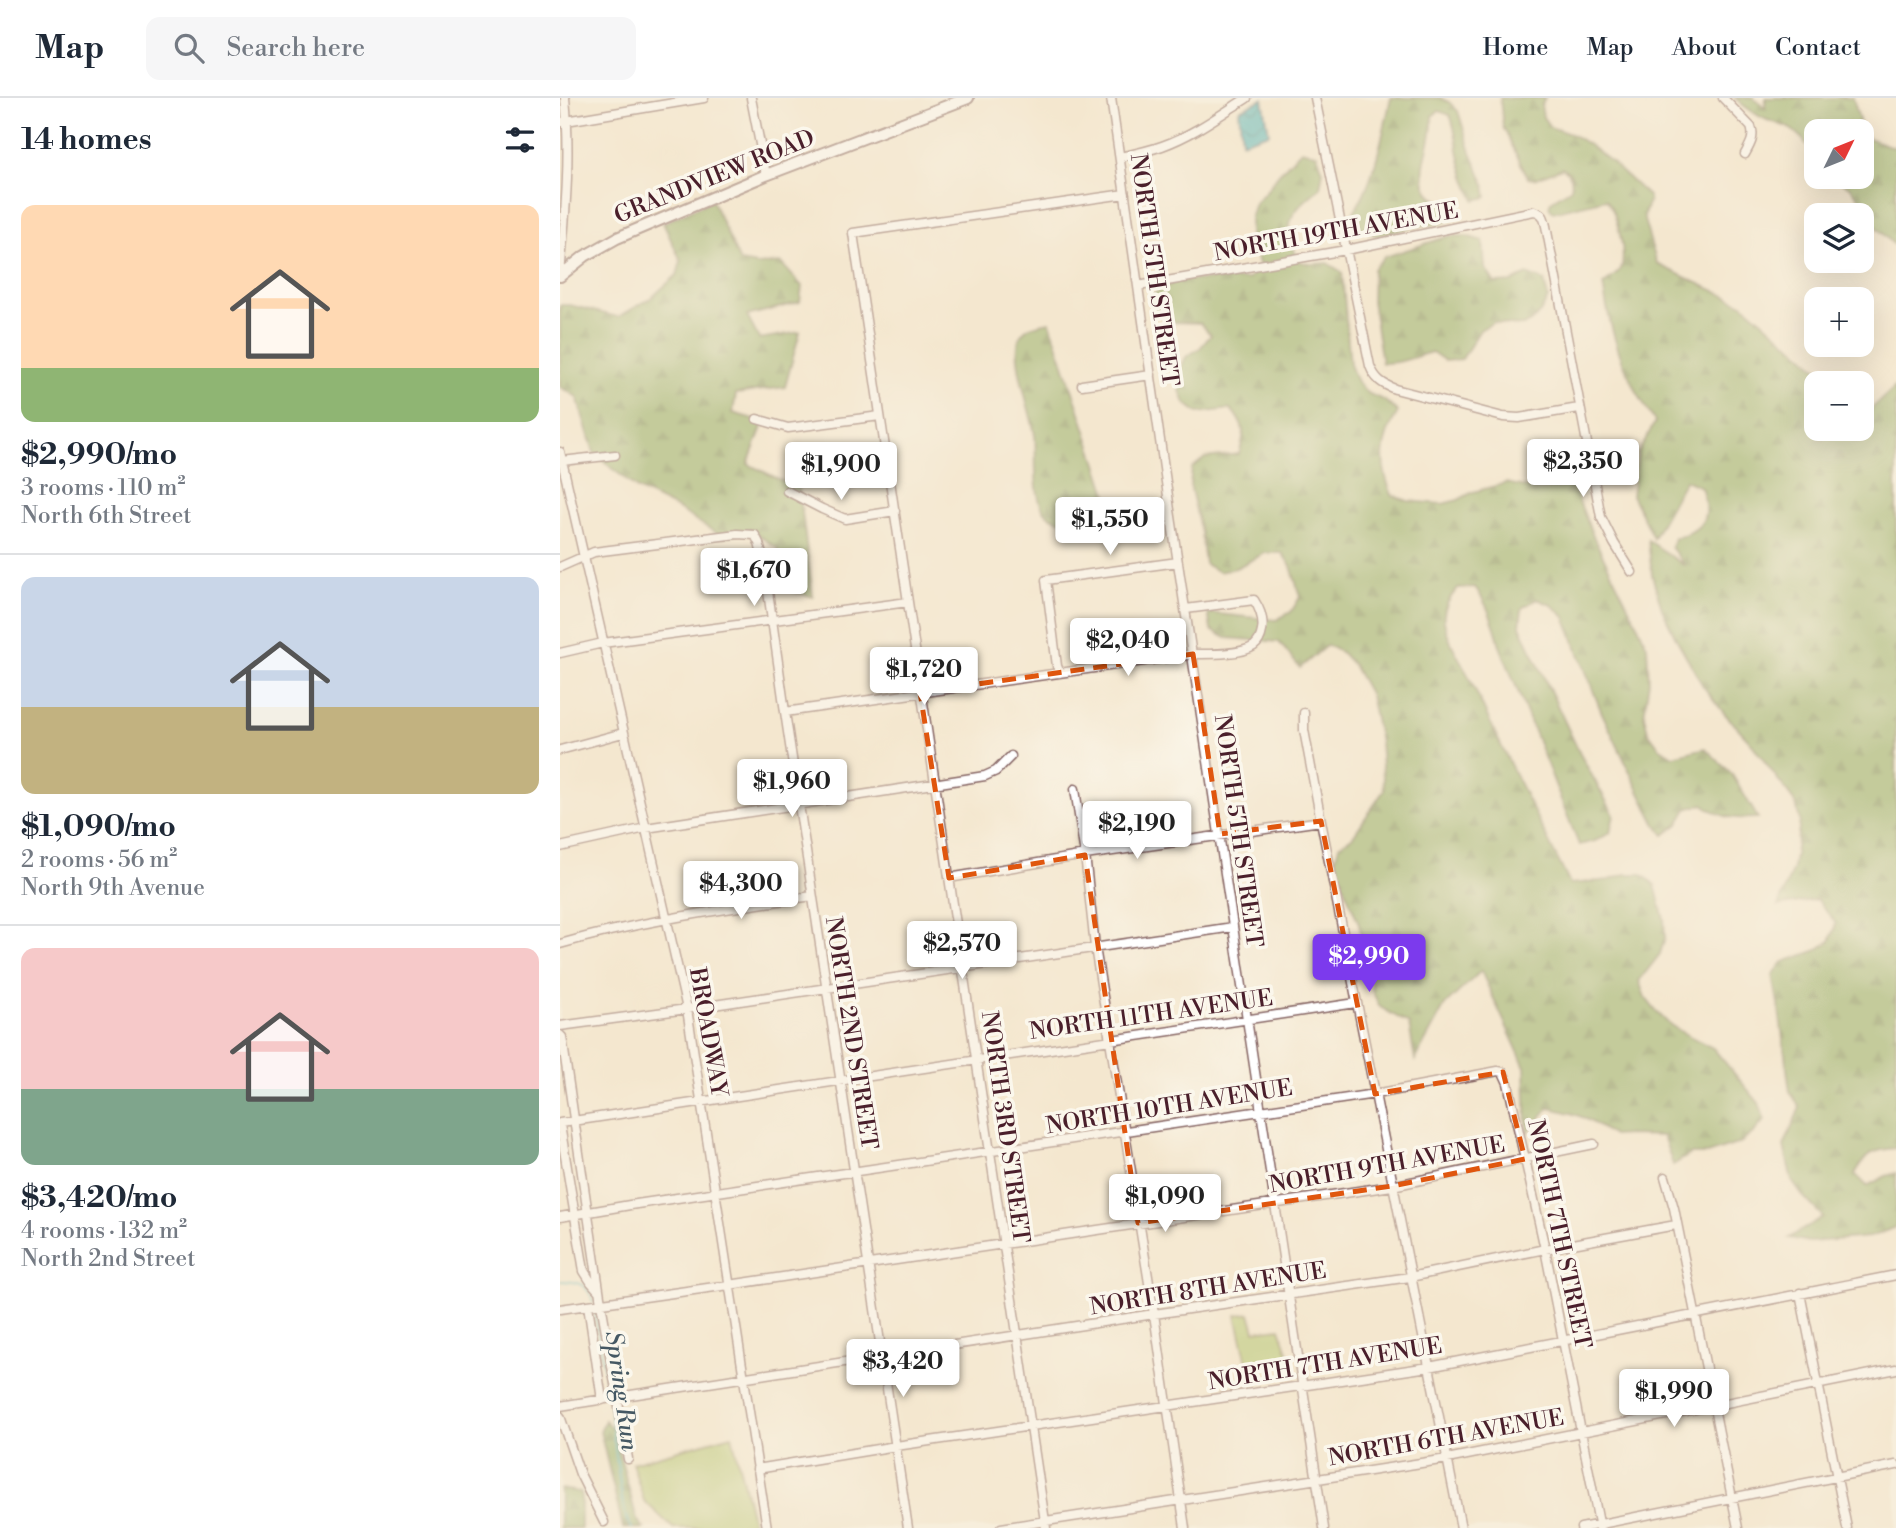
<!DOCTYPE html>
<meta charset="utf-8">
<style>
body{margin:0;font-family:"Libre Bodoni",serif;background:#f6f6f7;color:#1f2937;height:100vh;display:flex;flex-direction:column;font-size:26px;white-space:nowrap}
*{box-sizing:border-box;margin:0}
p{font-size:23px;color:#747a83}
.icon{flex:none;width:38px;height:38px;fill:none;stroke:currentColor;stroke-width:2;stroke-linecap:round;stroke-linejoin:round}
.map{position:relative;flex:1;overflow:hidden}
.panel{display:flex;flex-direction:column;background:#fff;width:560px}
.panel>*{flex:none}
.needle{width:46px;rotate:47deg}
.buttons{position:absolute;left:1244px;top:21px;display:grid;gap:14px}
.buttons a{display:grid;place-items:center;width:70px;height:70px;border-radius:14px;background:#fff;box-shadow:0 7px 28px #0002;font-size:35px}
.price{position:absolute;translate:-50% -60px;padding:0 16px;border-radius:7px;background:#fff;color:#222;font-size:23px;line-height:46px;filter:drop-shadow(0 2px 4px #0008)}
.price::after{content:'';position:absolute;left:50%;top:42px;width:21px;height:16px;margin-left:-10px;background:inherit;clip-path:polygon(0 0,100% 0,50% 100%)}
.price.current{background:#7c3aed;color:#fff}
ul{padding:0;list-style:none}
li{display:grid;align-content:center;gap:14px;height:371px;padding:0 21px}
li+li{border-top:2px solid #e0e1e3}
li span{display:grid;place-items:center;height:217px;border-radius:14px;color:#555}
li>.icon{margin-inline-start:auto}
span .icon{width:126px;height:126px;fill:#fffc;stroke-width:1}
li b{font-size:30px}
h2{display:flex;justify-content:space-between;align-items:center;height:84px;padding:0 21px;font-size:30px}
header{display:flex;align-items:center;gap:42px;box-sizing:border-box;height:98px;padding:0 35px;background:#fff;border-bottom:2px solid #e0e1e3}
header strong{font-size:33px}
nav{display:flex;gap:38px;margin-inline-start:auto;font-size:24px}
.search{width:490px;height:63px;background:#f6f6f7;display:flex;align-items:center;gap:18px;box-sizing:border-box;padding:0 24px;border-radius:14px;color:#747a83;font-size:26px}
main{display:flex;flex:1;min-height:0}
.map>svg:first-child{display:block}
.green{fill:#acc266;stroke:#7b7048;stroke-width:2}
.forest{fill:url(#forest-firs);stroke:#6a6443;stroke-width:2}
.water{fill:url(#water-waves);stroke:#446671;stroke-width:2}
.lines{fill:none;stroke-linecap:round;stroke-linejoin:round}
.stream{stroke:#3daeb7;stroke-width:2}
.minor-casing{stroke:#866564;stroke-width:11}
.major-casing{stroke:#866564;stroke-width:14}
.minor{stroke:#fff;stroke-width:8}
.major{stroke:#fff;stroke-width:10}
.marked{fill:none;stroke:#e0560e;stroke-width:5;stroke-dasharray:14 9;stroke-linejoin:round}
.labels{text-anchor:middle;stroke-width:7;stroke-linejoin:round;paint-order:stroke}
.street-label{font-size:23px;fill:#4a1f2b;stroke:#fbf7ec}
.water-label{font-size:24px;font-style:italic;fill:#455863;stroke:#fbf7ec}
</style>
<header>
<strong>Map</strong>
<div class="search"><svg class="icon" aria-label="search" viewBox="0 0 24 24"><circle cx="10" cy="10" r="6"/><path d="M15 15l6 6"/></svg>Search here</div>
<nav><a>Home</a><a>Map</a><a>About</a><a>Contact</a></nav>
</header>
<main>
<section class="panel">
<h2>14 homes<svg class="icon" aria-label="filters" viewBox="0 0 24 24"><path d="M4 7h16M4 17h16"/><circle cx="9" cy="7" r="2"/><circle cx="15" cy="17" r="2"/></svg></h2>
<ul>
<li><span style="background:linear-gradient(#ffd9b3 75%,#8fb573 0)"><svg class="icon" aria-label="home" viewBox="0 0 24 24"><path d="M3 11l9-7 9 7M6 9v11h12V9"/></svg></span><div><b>$2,990/mo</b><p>3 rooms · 110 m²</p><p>North 6th Street</p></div></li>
<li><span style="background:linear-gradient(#c9d6e8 60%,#c2b280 0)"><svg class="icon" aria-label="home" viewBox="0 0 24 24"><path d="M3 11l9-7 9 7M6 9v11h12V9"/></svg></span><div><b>$1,090/mo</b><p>2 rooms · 56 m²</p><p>North 9th Avenue</p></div></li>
<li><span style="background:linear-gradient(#f6c9c9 65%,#7fa58c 0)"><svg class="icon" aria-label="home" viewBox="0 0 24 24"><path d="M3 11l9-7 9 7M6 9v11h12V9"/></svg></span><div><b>$3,420/mo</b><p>4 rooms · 132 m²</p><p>North 2nd Street</p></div></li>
</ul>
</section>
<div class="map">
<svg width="1336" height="1430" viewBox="0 0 1336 1430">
<defs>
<pattern id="forest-firs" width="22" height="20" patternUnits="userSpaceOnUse" patternTransform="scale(1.75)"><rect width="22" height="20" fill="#89a85b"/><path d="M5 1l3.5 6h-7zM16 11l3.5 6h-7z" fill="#72884b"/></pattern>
<pattern id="water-waves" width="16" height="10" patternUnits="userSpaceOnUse" patternTransform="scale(1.75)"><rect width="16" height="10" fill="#3daeb7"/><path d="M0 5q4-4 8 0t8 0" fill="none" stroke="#358d95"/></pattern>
</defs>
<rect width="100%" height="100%" fill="#fbf7ec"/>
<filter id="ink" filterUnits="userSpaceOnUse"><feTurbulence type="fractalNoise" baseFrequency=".0143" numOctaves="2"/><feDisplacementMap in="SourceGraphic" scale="14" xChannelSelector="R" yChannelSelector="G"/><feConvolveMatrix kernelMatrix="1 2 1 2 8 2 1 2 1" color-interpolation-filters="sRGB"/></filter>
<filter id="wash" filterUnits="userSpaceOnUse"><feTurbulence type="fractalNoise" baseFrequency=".00686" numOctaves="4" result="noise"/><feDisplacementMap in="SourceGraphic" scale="28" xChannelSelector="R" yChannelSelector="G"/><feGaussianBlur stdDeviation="1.57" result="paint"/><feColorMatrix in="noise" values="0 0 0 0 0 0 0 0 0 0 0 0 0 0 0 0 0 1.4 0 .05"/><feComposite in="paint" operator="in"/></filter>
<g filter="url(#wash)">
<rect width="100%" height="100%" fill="#f4e7cf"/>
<path class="green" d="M690,1215L695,1233L720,1230L730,1259L687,1265L676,1217Z
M172,1337L194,1430H113L84,1403L72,1365Z"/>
<path class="forest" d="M831,0H880L889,4L898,13L911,54L925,87L927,99L915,102C907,86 901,69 898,52C896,39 895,29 890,17L879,13L872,18C875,44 855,69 868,93C872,100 880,101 885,107C889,110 892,116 895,120L880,126L864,127L816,138L801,130L792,117C815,83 822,39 831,0Z
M940,0H985L981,7L983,19L990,29L1013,37L1029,47L1049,62L1089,99C1089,108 1083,113 1084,122L1097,166L1183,206L1275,285H1256V331H1302V306L1310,312L1336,288V1050C1312,1052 1307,1055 1295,1076L1307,1088L1326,1078L1336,1075V1129L1310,1139L1250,1144L1229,1140L1263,1119L1242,1097L1232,1083L1224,1048L1240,1009L1230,994L1219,911L1213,877L1223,864L1255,853L1270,843L1276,826L1257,801L1218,808L1233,770L1240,723L1236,706L1188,641L1164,615L1143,588L1117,542L1102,511L1092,477L1088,442L1125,468L1111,449L1114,440C1145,432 1151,419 1141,389L1125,382L1093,440L1072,397L1078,355L1095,324C1065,279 1051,240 1043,187C1048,183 1056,177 1060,172C1068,159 1056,112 1046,101L993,114L989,109L991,103L1011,90C1013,81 1011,74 1002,70L974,81L968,80L943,29Z
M1175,0H1193L1205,10L1206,0H1293L1300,25L1308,40L1336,50V149L1310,123L1299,100L1291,90L1273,79H1302V33H1256V63C1251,53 1246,43 1237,36C1229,28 1218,26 1207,22C1195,17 1185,9 1175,0Z
M741,52L757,56L763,73L760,90C748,100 730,113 729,130C729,140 735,153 738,163L750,166L767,165L782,174L790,266L796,282L807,295L824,302L838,314C820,343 819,366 832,397L848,403L882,406L898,402L913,394L946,385L980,392L1013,388L1033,438L1080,532L1087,548L1089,583L1084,617L1088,634L1099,649L1113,658L1145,650L1171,675L1198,720C1173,721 1163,721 1143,706L1127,711L1118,726L1104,737L1095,725L1080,695L1041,613L1005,519L992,507L977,501L962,510L960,528L1020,656L1054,717L1050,735L1035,743L1019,747L940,548C935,527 928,507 915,489L898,490C890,499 882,510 884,523C888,545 904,567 913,587C943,655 977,720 1010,786L1049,782L1065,776H1082L1095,787L1104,821L1105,839L1100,856L1079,883L1085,899L1096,913L1109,926L1123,935L1153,950L1199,1005L1205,1022L1193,1035L1180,1045L1147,1056H1131L1113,1067L1103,1038L1070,1037L1053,1038C1027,1020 1020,1016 989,1010L967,1035L965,969L921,873L885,907L855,962L849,926L820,909L813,895L799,826L774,764L779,748L793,738L824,692L820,644L810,597L793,567L782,555L767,547L740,570L719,544L666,540L651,532L648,515L716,522L731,514L740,499L731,468L722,455H705L676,470L659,474L645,466L641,435L630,387L632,370L645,360L679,356C686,335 685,328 671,311L638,315L625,305L619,290V273L626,259L640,250L651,237L640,225L607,224L595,211L594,195L619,182L688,181L700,169L690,137V120L695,105L707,92L718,77Z
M152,102L180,164L197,167L221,165L242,188L240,204L187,218L199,241L240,234L225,289L176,296L173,315L204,324L188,366L239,391L253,499L209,487L218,451L190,431L164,440L118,411L77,391L34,355L17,299L0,289V207H10L58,219L91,200L117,177L121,163L103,125Z
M889,138H906L923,143L925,170L935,185L952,184L967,176L984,183L988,200C975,228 964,232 934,224L920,232L902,261L885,263L872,254C852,259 842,266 822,265L812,203L813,171L824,159Z
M490,224L548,399V417C531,428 527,427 507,424C501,423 493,421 487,416C472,404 477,357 475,338C472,315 449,257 461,237C467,227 480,226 490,224Z
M45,1322L54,1335L77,1422L84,1430H63L40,1333Z
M0,1391L21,1394V1430H0Z"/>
<path class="water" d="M703,1L709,35L682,44L679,12Z"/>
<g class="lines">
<path class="stream" d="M0,1183C17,1183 29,1186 33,1204
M34,1209L48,1297
M49,1303L62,1402L67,1422L72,1430"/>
</g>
</g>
<g filter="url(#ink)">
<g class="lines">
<defs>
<path id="minor" d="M191,0L206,77
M551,0L610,412L764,1430
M755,0L810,268C815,281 822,286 835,291L943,319L959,320L1019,310
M1163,0L1191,29C1195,39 1190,47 1185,56
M0,24L144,0
M560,59C574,56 588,53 602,48C633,37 660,17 687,0
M0,177C5,119 11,59 5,0
M578,188L786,152L974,113C983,115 984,119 986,128L1041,419L1054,445L1072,474
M522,287L591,277
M197,321L228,330L320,318
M0,354L127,911L207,1430
M2,363L55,357
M227,393L262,411L285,421L335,413
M0,469L34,454L177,436L195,437L199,445L204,465L225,614L348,1430
M0,555L43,545L348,504
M500,575L497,568L486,482L618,464
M225,614L633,556C649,556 681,557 694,548C699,544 701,539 702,533C704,522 700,511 694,502L626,511
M744,615V632L761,723L901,1430
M0,652L63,635
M515,691L525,757L535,849L594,1216L625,1430
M0,749L86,730L425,678L436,673L451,658
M389,780L525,757L761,723
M0,846C82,822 167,811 252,798
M0,928L127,911L673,829
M0,937L2,939L41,1205L68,1361
M0,1025L796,905
M0,1027L24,1173L31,1184L39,1193
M1105,1079L1114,1110L1178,1430
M0,1119L70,1107L815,996L938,973L943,974L948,985L985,1151L1040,1430
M1240,1195L1287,1430
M28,1207L42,1302
M0,1211L169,1187L832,1088L1034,1046
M0,1308L594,1216L850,1179L985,1151L1116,1127
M0,1318L20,1376L44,1424
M197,1371L336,1348L869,1269L1336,1177
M441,1430L887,1361L1336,1271
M486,1430L293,135L565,96
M1021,1430L1336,1367"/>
<path id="major" d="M0,178L25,158L57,140L206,77L408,0"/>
</defs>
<use href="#minor" class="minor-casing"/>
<use href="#major" class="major-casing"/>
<use href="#minor" class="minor"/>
<use href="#major" class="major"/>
</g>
</g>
<path d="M0 0H1336V1430H0ZM633,556L660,736L761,723L815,996L943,974L965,1061L832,1088L578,1125L525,757L389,780L360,594Z" fill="#f4e7cf" fill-opacity=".55" fill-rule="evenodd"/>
<path class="marked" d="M633,556L660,736L761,723L815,996L943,974L965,1061L832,1088L578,1125L525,757L389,780L360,594Z"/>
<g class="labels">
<g class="street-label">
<text transform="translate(154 78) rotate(-22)" y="8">GRANDVIEW ROAD</text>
<text transform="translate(776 133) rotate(-10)" y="8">NORTH 19TH AVENUE</text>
<text transform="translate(595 172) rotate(82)" y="8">NORTH 5TH STREET</text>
<text transform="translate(679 733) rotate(82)" y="8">NORTH 5TH STREET</text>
<text transform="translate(591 916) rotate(-8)" y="8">NORTH 11TH AVENUE</text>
<text transform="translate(149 934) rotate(80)" y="8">BROADWAY</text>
<text transform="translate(292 935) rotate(81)" y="8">NORTH 2ND STREET</text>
<text transform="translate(609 1008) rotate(-9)" y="8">NORTH 10TH AVENUE</text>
<text transform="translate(446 1029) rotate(82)" y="8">NORTH 3RD STREET</text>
<text transform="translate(827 1066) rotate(-10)" y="8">NORTH 9TH AVENUE</text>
<text transform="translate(1000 1136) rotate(78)" y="8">NORTH 7TH STREET</text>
<text transform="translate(648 1190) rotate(-9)" y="8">NORTH 8TH AVENUE</text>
<text transform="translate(765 1265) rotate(-9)" y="8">NORTH 7TH AVENUE</text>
<text transform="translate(886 1339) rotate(-10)" y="8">NORTH 6TH AVENUE</text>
</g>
<g class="water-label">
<text transform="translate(62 1293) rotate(82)" y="8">Spring Run</text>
</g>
</g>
</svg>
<div class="buttons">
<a><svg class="needle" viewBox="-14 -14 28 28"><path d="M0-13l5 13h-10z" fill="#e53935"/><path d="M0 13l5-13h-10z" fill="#747a83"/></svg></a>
<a><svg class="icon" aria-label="layers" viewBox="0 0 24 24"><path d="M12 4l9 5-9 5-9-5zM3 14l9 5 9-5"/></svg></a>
<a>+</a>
<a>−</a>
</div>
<b class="price" style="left:1023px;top:401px">$2,350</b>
<b class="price" style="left:281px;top:404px">$1,900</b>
<b class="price" style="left:550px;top:459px">$1,550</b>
<b class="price" style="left:194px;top:510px">$1,670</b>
<b class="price" style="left:568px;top:580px">$2,040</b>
<b class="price" style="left:364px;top:609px">$1,720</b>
<b class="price" style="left:232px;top:721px">$1,960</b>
<b class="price" style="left:577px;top:763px">$2,190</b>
<b class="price" style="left:181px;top:823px">$4,300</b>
<b class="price" style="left:402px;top:883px">$2,570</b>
<b class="price current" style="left:809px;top:896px">$2,990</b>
<b class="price" style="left:605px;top:1136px">$1,090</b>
<b class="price" style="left:343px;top:1301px">$3,420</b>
<b class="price" style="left:1114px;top:1331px">$1,990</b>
</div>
</main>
